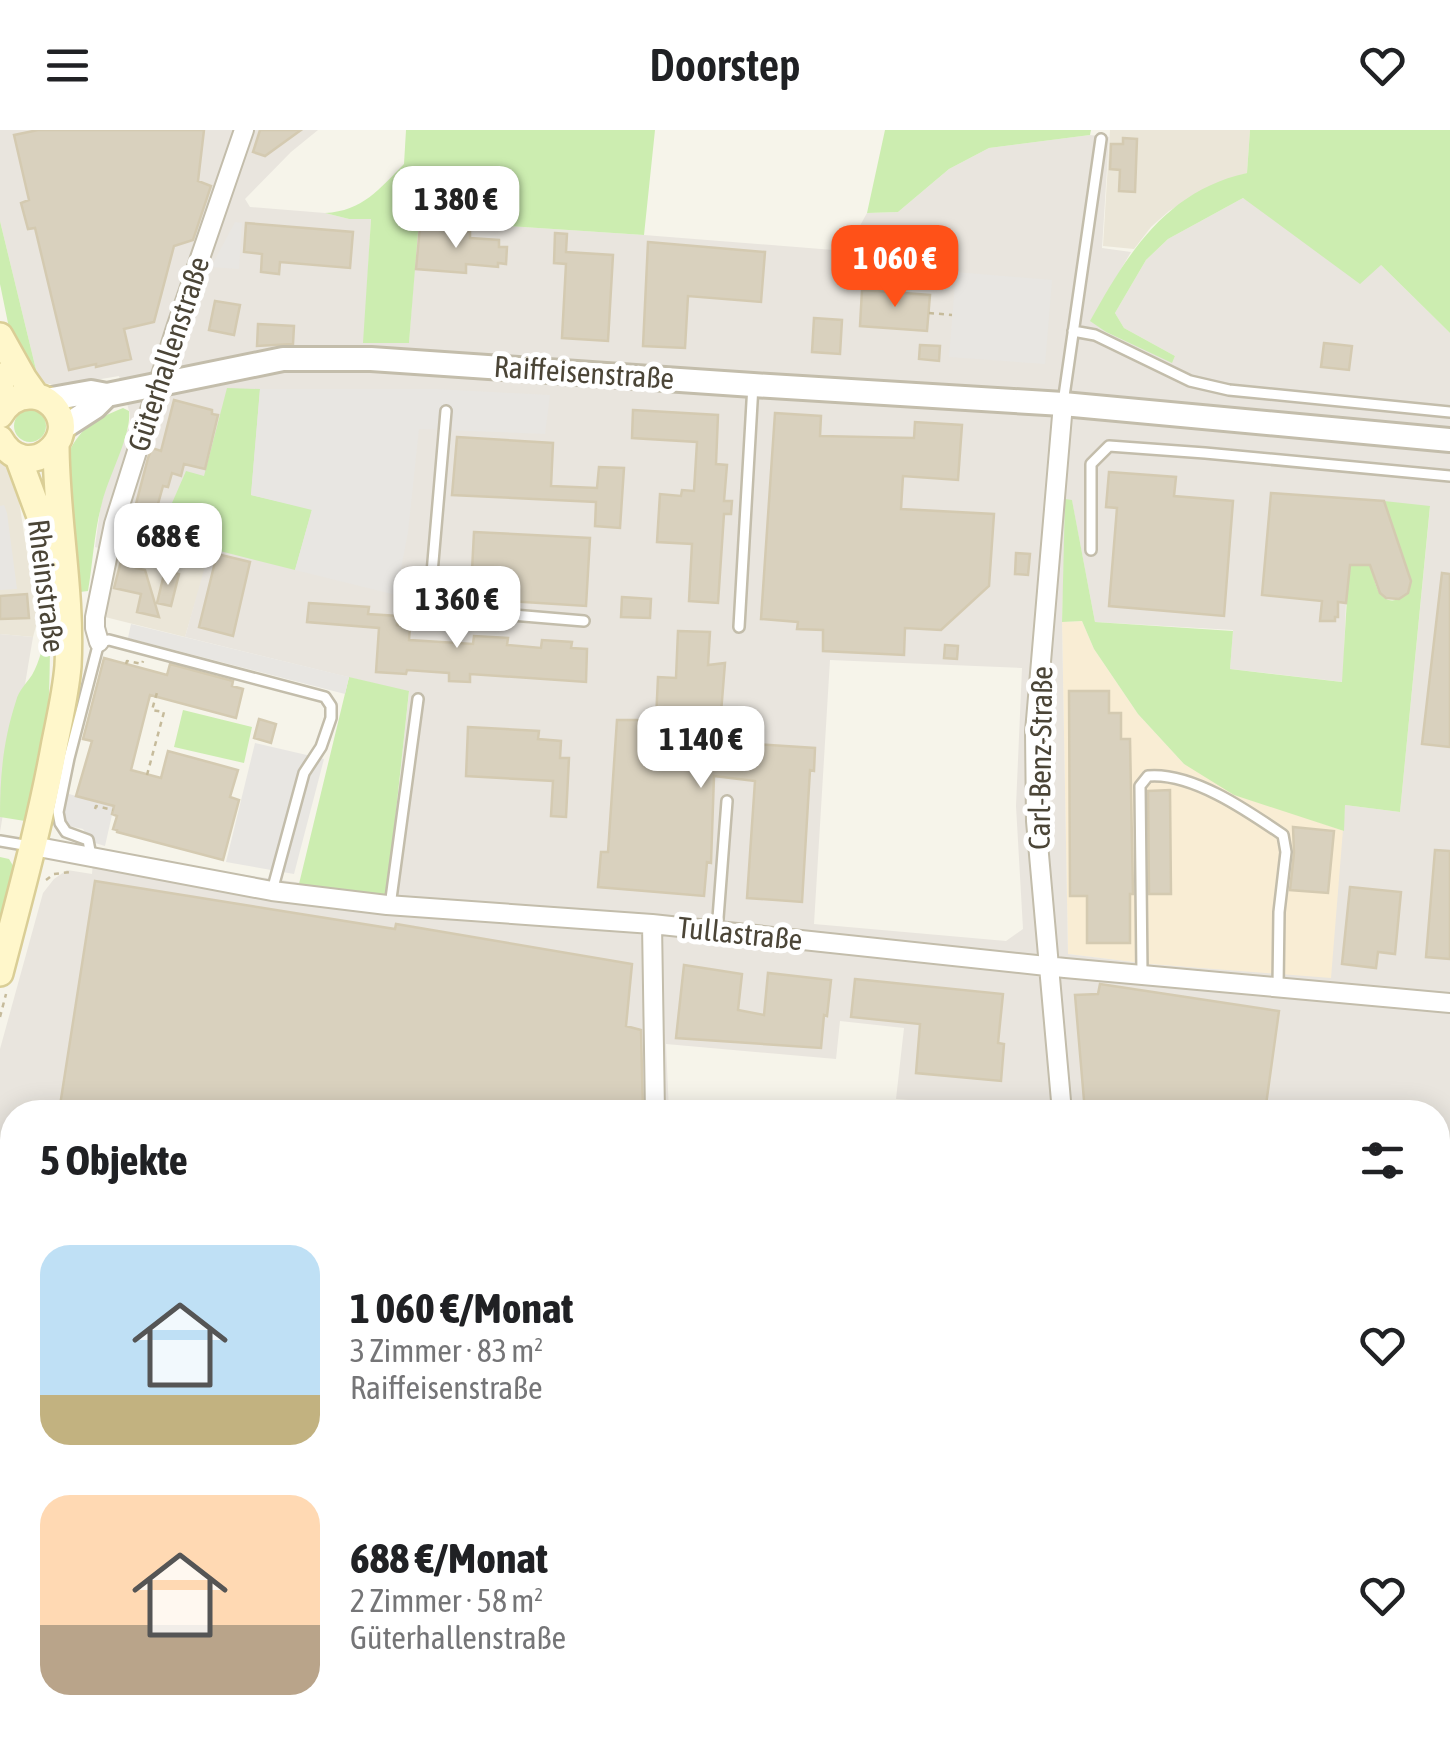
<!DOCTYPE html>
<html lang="de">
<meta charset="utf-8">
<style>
body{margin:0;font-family:"Asap Condensed",sans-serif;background:#f2f2f2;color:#202124;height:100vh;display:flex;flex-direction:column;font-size:38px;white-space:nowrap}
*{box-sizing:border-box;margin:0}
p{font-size:32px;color:#757577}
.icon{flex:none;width:55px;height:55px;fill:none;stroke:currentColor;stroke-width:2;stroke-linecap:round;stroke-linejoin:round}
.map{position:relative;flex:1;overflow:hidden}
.details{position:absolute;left:0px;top:970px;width:1450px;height:642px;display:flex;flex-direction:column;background:#fff;border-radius:40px 40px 0 0;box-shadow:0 5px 25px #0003}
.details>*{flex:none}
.price{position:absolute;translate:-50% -85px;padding:0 22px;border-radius:20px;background:#fff;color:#222;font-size:32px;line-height:65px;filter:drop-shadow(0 2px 5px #0008)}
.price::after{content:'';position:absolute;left:50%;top:60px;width:30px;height:22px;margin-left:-15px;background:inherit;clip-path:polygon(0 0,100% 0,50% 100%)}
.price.on{background:#ff5118;color:#fff}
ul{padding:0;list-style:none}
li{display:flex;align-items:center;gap:30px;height:250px;padding:0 40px}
li span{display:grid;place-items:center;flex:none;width:280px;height:200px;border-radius:30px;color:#555}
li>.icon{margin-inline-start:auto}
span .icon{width:120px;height:120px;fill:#fffc;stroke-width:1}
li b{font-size:42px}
h2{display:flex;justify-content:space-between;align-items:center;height:120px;padding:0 40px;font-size:42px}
header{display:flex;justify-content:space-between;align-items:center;height:130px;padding:0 40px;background:#fff;font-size:45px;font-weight:600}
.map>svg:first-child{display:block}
.residential{fill:#ebe6d8}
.commercial{fill:#f9edd4}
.industrial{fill:#e9e5de;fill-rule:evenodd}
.green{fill:#ccedb0}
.parking{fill:#e8e6e2}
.building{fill:#d9d1be;stroke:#d4cab1;stroke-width:2.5}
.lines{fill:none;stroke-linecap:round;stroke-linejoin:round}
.service-casing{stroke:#c3bdab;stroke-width:14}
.minor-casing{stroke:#c3bdab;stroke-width:22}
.tertiary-casing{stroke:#c3bdab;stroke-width:28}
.secondary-casing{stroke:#dace96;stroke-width:30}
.path{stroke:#c6bb9b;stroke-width:2.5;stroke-dasharray:5 5;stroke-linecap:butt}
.service{stroke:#fff;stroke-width:9}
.minor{stroke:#fff;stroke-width:18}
.tertiary{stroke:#fff;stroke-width:22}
.secondary{stroke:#fff7cb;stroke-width:25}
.labels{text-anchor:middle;stroke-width:10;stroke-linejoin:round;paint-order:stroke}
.street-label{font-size:30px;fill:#4b4537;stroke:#fff}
</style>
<header><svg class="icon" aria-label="menu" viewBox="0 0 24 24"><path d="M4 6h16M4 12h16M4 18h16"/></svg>Doorstep<svg class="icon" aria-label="heart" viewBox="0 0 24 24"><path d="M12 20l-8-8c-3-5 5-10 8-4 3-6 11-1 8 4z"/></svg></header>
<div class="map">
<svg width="1450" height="1611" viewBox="0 0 1450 1611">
<rect width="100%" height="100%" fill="#f6f4ea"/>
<path class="residential" d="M1110,0H1250L1247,43L1213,55L1169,81L1151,97L1134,119L1103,116Z
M0,322L16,351L32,456L44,466L33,507L0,504Z
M115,423L206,436L185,507L101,486Z"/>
<path class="commercial" d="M1082,491L1094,519L1138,584L1184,634L1295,684L1344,701L1332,849L1149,834L1068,824L1062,492Z"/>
<path class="industrial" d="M0,0H318L291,22L245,69L250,77L325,83L349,89L371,88L364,213H409L418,90L644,105L846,121L867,83L898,82L949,39L989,18L1090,5L1109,7L1102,118L1131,122L1091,190L1106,202L1172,232L1175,226L1124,198L1115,183L1146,130L1168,109L1243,68L1381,135L1450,203V1611H385L334,1600H1438V982H1044V981L896,969L904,898L840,891L836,929L666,914L669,982H12V1336L0,1334V919L43,763L54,749L67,740L92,744L94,720L174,735L387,765L409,562L185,507L205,436L115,423L95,417L100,380L107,351L130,294V284L119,246L60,256L39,252L0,91ZM1066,370L1072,371L1095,492L1233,500L1230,539L1343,552L1346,473L1370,436L1380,463L1386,468L1399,469L1408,463L1410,458L1411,451L1384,372L1430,377L1400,682L1345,675L1331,848L1149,834L1068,824L1062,492ZM830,530L1022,538L1016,676L1023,799L1006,811L814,794Z
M0,504L33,507L0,702Z"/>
<path class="green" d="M406,0H655L644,105L419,90L409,213H363L371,89H349L325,83C363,81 379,59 404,34Z
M885,0H1091L1090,5L989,18L949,39L898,82L867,83Z
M1250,0H1450V203L1381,135L1360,154L1243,68L1168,109L1146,130L1115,183L1124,198L1175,226L1172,233L1106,202L1090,191C1128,123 1166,61 1247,43Z
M0,91L39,252L9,198L0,154Z
M227,258L260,259L251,365L312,379L295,440L212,419L206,436L148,428L186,341L204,346Z
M123,278L129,281C132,304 108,347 102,373C94,402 93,432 88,461L80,462L67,325C84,294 92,291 123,278Z
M14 296a16 16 0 1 1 32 0a16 16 0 1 1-32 0Z
M1065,369L1072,370L1095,492L1233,501L1230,539L1342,552L1349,435H1370C1373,443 1375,455 1379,462C1391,480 1408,466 1411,451L1384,371L1430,376L1400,682L1345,675L1344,701L1234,665L1184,634L1138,584L1094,519L1082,491L1062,492Z
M47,500H50C50,550 50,649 25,691L0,687C0,646 3,611 16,571C19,560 26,554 32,545C40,531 43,515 47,500Z
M349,547L409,561L387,765L299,754Z
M183,580L252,597L244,633L174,617Z
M0,727L9,729L15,739L0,800Z
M1438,1027L1450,1029V1118L1438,1116Z
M0,1506L12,1507V1538L0,1541Z
M96,1600H334L385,1611H99Z"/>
<path class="parking" d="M235,92L242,93L239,139L211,137Z
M956,142L1052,150L1045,234L949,227Z
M260,259H436L550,265L545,304L419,299L408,402L396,465L295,440L312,380L251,365Z
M4,375L7,383L17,459L0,460V376Z
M131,494L349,547L345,564L128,508Z
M255,613L324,629L294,744L226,732Z
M65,663L114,676L105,716L92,712L83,699L69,696L61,680Z
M0,1267H12V1336L0,1334Z
M334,1600H431L429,1611H385Z"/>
<path class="building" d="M38,0H204L198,51L211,56L193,110L174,116L154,192L124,199L131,229L96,237V234L69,240L35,98L28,99L21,73L29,70L14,5Z
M260,0H301L265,26L253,22Z
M1123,8L1137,9L1135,62L1119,61L1120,40L1110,39L1111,14H1123Z
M246,93L353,102L350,138L280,132L279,144L261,142L262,124L244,122Z
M420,97L470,102V108L499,110V117H507L506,134L498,133V137L466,134V143L416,139Z
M555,103L567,104L566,122L613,125L608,211L562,208L566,134L554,133Z
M648,112L765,122L761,172L688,166L685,218L643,216Z
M862,160L930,165L927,201L860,196Z
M215,171L240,175L234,205L209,200Z
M814,188L842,190L840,224L812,222Z
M258,194L294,196L293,214L257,216Z
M1324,213L1352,216L1349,240L1321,237Z
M920,215L940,216L939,231L919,229Z
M174,270L212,280V284L218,285L205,339L184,334L181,346L172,343L168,357L163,356L156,381L151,380L136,438L145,440L159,487L137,482L141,464L114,458L148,328L152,318L161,321Z
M633,280L718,285L716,334L727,335L724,371H732L731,384H724L718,473L689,471L692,414L657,412L660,364L681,366L682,360L694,361L697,312L632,308Z
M775,283L821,286L820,306L914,308L915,292L962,295L958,350L903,346L901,379L994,384L989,456L941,500L905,498L904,525L823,521V500L797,499L798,492L761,489Z
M457,307L553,313L551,356L597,358L599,337L624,338L620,398L595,396L596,372L452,365Z
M1109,342L1176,347L1174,366L1233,371L1224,486L1109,476L1117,378L1106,377Z
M1271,363L1384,371L1411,451L1408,463L1399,469L1386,468L1380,463L1370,435H1350L1346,473L1338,472V487H1335V491H1320L1322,471L1262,465Z
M474,402L590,408L586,476L443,467L444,439L472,441Z
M1016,423L1030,424L1028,445L1015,444Z
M217,424L250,432L233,506L199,497Z
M165,440L179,444L171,476L157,473Z
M1442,443L1450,444V617L1422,614Z
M27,464L29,488L0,489V466Z
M622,467L651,469L650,488L621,487Z
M309,473L369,477L368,484L398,486L397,495L410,496L409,510L473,514L474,506L508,508L507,515L541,518L542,510L572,512L571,518L587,519L586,552L470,544V552L449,551V543L407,540L406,544L376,542L379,498L307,492Z
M678,501L710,502L708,535L725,533L721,583L739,586L737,613L815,618L814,641L810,640L802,772L747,768L755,651L714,646L711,733L707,732L704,766L598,757L601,722H608L617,590H656L658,547L676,548Z
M945,515L958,516L957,529L944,528Z
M104,528L167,545L170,534L233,551L232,556L243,559L236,588L150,565L131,640L161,648L168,621L238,640L230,667L239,670L223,730L117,702V700L113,699L117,686L112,684L114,676L76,666L92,611L83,609Z
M1069,561H1109V583H1121V609H1130L1133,764H1130V813H1087V766H1070Z
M259,589L276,594L271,613L254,608Z
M468,597L539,601L538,609L561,611L560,628H569L566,687L551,686L553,651L466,646Z
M1170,660L1171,764H1149L1148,661Z
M1293,697L1334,701L1328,763L1290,760L1294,723Z
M1435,720L1450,721V829L1426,827Z
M95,751L395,799L396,794L632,834L626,896L641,900L643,982H59Z
M1350,757L1401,762L1395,824L1378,822L1376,838L1342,834Z
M684,835L742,844L738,880L764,885L768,843L831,850L827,886L824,885L821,918L676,908Z
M855,849L1003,864L998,913L1004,914L1001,951L916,943L920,894L851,887Z
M1100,854L1279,881L1265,982H1085L1075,865L1098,864Z
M1438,1214L1450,1215V1290L1438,1288Z
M1438,1316L1450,1318V1391L1438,1390Z
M1438,1522L1450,1524V1561L1438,1559Z"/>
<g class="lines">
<defs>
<path id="service" d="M1073,201L1095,205L1190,251L1229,260L1450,282
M1063,273L1101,9
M446,281L429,478L584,491
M1091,420V334L1109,316L1205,323L1450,346
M739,497L753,255
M0,711L30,716
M91,726L88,710L66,702L60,693L58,682L69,628L99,512L109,510L325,567L331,576V588L321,617L304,643L272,761
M390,776L418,569
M717,801L727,671
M1142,844L1140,656L1148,646C1192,642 1248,681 1283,705L1286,722L1279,782L1278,857"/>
<path id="minor" d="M99,512L95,498V487L114,394L176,198L244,0
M33,716L272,761L387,775L652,794L1065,838L1450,873
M652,794L655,982
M1062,982L1036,691L1035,602L1063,274
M1118,1600L1119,1611
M437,1611L440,1600"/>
<path id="tertiary" d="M46,270L91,262L107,265L283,229H371L753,255L1063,274L1450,310
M61,299L95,277L107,265"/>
<path id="secondary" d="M0,206L24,249L36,266
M0,246L2,281
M0,285C7,273 17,265 32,266C40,266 47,270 53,276C83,310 25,355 0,309
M18,327L42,392L48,424
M0,843C20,766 41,690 55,612C60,587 66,561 68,536C72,462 56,388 56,314"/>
</defs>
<use href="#service" class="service-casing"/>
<use href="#minor" class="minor-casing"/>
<use href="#tertiary" class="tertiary-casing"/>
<use href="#secondary" class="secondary-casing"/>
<path class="path" d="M929,183L952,185
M126,534L127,531L142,534L143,531
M147,645L164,582L152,580L158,559
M95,679L96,676L113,680
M46,750L54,744L71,742
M0,887L6,864"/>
<use href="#service" class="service"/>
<use href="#minor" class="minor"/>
<use href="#tertiary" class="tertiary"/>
<use href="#secondary" class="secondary"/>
</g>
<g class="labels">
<g class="street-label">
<text transform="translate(169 224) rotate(-72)" y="10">Güterhallenstraße</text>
<text transform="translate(584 243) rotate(4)" y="10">Raiffeisenstraße</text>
<text transform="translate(46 456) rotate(83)" y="10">Rheinstraße</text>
<text transform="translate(1041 628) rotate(-89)" y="10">Carl-Benz-Straße</text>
<text transform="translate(740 804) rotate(6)" y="10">Tullastraße</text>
</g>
</g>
</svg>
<b class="price" style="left:456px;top:121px">1 380 €</b>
<b class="price on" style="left:895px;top:180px">1 060 €</b>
<b class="price" style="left:168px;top:458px">688 €</b>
<b class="price" style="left:457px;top:521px">1 360 €</b>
<b class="price" style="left:701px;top:661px">1 140 €</b>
<section class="details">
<h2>5 Objekte<svg class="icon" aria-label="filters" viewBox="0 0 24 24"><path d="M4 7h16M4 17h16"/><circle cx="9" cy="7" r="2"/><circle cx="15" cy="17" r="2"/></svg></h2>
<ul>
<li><span style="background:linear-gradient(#bfe0f5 75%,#c2b280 0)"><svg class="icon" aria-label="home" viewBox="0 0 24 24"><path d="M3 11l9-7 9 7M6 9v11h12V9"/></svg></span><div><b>1 060 €/Monat</b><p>3 Zimmer · 83 m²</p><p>Raiffeisenstraße</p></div><svg class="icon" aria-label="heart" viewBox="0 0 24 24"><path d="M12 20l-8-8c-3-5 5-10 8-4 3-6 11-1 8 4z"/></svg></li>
<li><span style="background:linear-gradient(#ffd9b3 65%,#b9a48a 0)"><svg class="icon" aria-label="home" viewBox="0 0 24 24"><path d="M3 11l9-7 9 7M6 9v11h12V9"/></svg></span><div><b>688 €/Monat</b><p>2 Zimmer · 58 m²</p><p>Güterhallenstraße</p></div><svg class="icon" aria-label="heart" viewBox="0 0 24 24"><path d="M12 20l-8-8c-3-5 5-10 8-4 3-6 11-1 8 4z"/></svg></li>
</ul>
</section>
</div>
